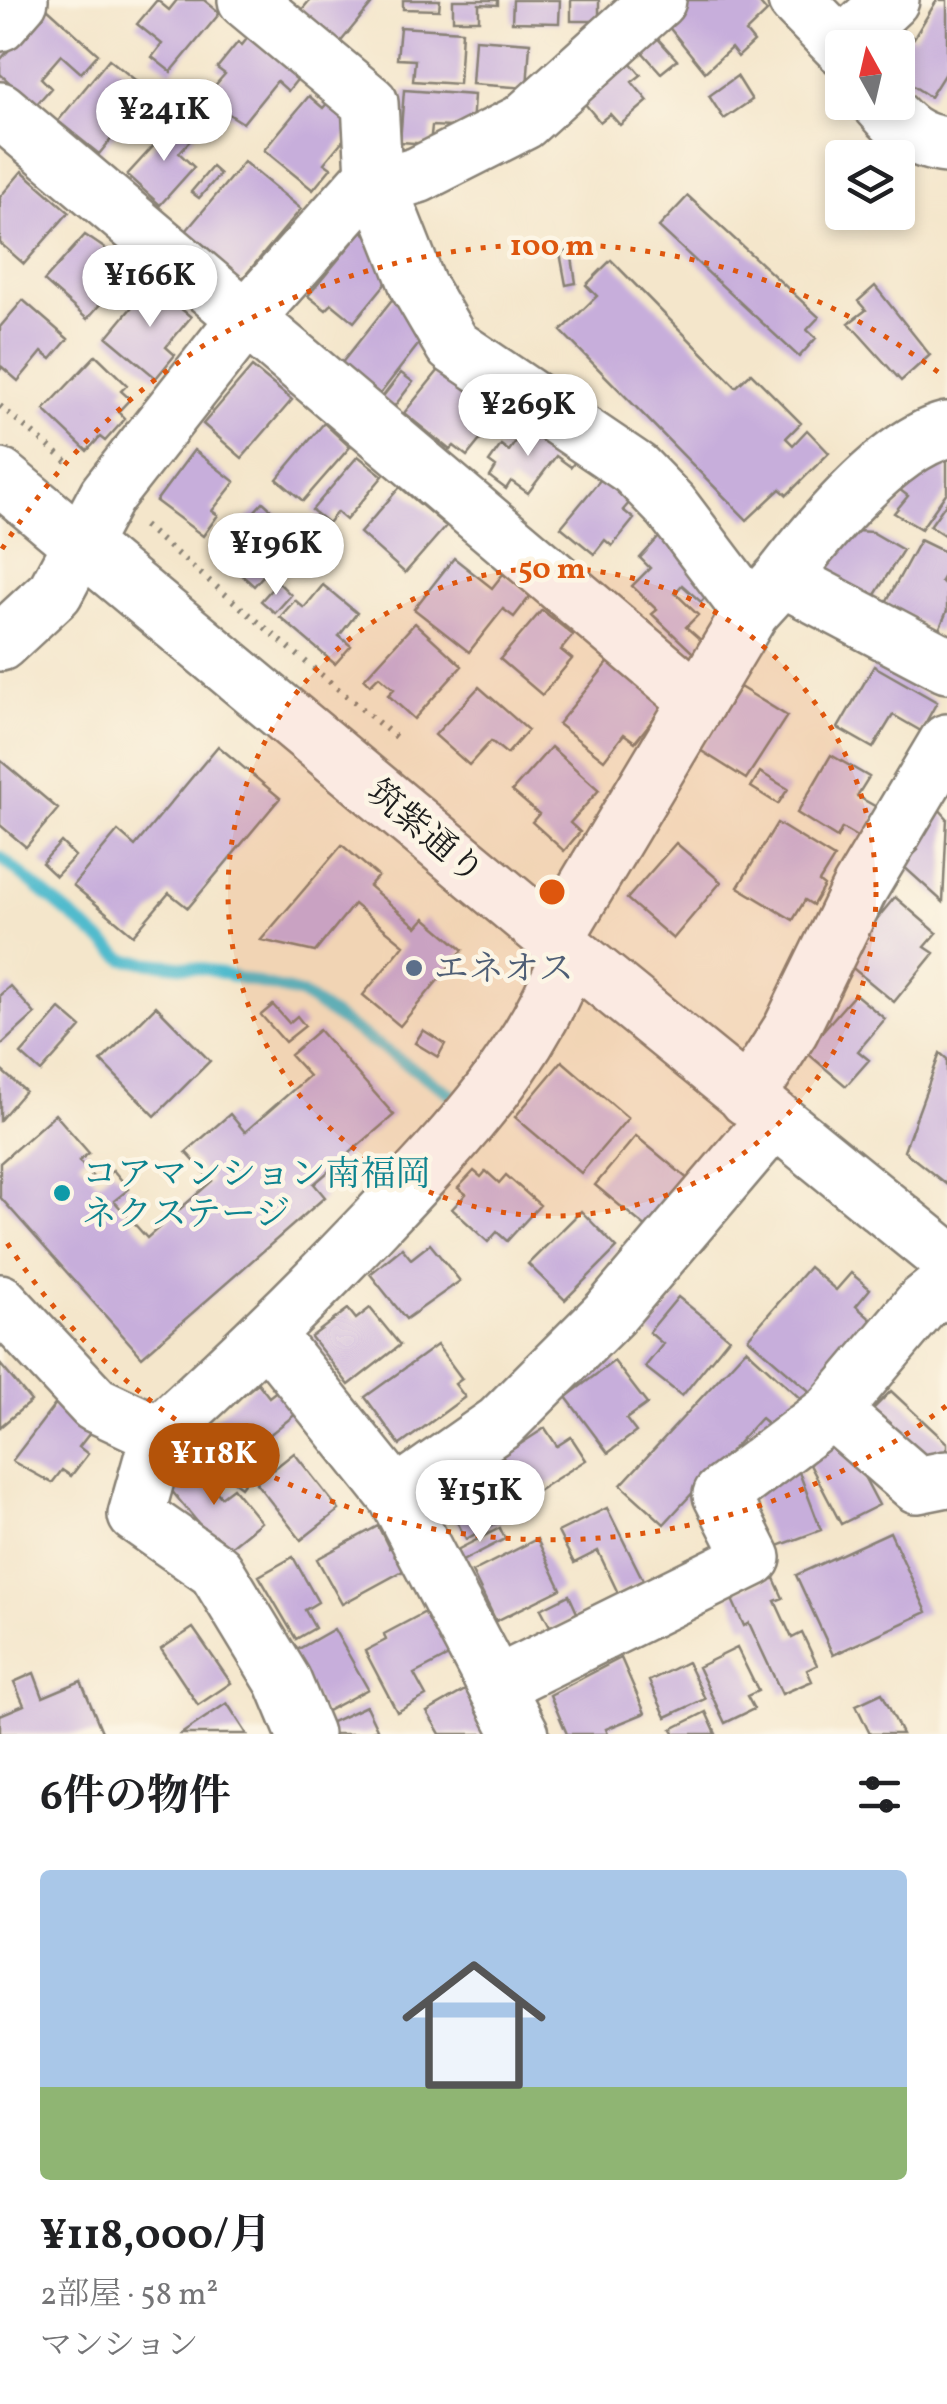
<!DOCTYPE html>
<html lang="ja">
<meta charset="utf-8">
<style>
body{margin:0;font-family:Vollkorn,"Noto Serif JP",serif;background:#f2f2f2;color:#202124;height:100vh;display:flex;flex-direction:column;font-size:38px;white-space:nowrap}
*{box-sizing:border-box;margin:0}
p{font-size:32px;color:#757577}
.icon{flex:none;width:55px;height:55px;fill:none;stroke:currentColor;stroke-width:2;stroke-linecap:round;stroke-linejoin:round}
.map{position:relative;height:1734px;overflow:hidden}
.panel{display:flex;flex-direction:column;background:#fff;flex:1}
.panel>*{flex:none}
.needle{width:65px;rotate:352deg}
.controls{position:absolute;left:825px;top:30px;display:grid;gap:20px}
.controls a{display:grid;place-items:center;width:90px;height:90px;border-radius:10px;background:#fff;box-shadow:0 5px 15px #0003;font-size:50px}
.price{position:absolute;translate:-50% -85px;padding:0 22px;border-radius:35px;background:#fff;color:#222;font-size:32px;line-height:65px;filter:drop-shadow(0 2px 5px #0008)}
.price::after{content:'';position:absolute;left:50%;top:60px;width:30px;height:22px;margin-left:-15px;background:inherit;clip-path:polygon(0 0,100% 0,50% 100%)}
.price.active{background:#b45309;color:#fff}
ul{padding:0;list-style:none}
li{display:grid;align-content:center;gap:20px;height:530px;padding:0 40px}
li+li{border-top:2px solid #e0e0e0}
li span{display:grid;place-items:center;height:310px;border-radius:10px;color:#555}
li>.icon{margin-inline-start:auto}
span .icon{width:180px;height:180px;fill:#fffc;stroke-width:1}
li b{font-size:42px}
h2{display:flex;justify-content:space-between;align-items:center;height:120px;padding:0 40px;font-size:42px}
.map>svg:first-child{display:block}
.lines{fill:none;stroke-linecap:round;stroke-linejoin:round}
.stream{stroke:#51bbcd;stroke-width:12}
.building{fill:#c7aedb}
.minor-casing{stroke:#888174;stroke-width:60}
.path{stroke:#888174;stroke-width:6;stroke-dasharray:2.5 8;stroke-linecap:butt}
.minor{stroke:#fff;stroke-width:55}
.ring{fill:none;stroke:#de560d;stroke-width:5;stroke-dasharray:5 10}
.service-dot{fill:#5c6f8a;stroke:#fcf5e5;stroke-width:4}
.culture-dot{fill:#0f9aa8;stroke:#fcf5e5;stroke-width:4}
.labels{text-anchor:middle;stroke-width:9;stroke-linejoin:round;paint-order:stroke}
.street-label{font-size:35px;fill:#1c1c1c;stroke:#fcf5e5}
.service-label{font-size:35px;fill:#4e5e75;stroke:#fcf5e5;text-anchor:start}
.culture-label{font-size:35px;fill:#0d838f;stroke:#fcf5e5;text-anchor:start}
.centre{fill:#de560d;stroke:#fcf5e5;stroke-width:5}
.ring-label{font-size:30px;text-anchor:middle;font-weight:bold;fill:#de560d;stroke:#fcf5e5;stroke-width:9;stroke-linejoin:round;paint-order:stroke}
</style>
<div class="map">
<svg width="947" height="1734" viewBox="0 0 947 1734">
<rect width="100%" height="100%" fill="#fcf5e5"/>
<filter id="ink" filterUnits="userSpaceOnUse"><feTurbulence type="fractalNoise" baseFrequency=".01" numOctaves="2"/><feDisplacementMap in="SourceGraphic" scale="20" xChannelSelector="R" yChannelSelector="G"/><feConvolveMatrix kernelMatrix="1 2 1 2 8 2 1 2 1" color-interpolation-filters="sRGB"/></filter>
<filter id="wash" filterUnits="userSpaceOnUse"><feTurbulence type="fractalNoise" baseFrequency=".0048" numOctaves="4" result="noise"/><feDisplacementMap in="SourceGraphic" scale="40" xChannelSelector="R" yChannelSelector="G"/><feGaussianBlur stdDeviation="2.25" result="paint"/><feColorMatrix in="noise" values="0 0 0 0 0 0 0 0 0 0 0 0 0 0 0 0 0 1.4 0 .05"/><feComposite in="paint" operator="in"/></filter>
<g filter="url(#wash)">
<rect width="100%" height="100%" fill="#f4e6cb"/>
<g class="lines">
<path class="stream" d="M0,857L125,960L205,969L301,994L457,1098"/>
</g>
<g id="blocks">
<path class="building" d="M157,0L169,10L177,0H204L220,13L171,72L152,57L162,44L137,24Z
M310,0H375L338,45L299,13Z
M403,0H440L439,10L403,9Z
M453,0H498V5L479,4V20H453Z
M513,0H560L559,23L512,22Z
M571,0H599V21H571Z
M677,0H757L767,12L746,32L754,42L738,57L731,48L705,72L660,16Z
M937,0H947V70L930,97L898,76L904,67L898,63V48H885L898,27L914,38Z
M47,8L98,54L81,73L61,55L41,78L51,88L35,106L0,74V60Z
M400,27L462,31L459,84L413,81L415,60L397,59Z
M651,31L677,60L661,73L636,45Z
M250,35L300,76L288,91L277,81L243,123L204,98L225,74L217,68L238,42L242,45Z
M475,39L530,43L527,88L472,84Z
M623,54L641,75L632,82L648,101L620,125L610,114L600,122L576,93Z
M109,59L150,92L99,154L58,121Z
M737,76L752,100L724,119L709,96Z
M404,90L474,95L472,128L432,126L430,144L400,142Z
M309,96L323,108L331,99L358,122L324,163L331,168L313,190L264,150Z
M178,119L195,135L179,153L194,167L160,205L127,175Z
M244,162L301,209L238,284L181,237Z
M212,167L220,174L199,198L191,192Z
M22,171L69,212L24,264L0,243V197Z
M688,196L819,317L807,330L816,338L799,357L659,227Z
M362,231L390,253L395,272L354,322L332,304L326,310L308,296Z
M85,235L119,258L90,290L103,301L87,319L44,281Z
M571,251L576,283L566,285L560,253Z
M131,260L144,270L120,298L108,287Z
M611,260L736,387L751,373L801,423L786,438L793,445L807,430L829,453L787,495L780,489L747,520L561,331L597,296L586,285Z
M151,284L191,317L166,347L175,355L156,378L107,337Z
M875,286L930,355L901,381L849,323L866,310L858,301Z
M398,292L428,332L380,394L341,364Z
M23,300L68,339L51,359L42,352L18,381L2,367L0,370V327Z
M96,355L127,385L121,391L130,399L118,412L125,419L105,441L100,437L87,451L44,410Z
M447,360L506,408L467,456L454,446L450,450L404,413Z
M252,367L292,400L242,458L203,424Z
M401,373L413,382L393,408L381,399Z
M529,422L578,458L571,467L556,456L528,493L511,481L506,489L490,477L496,467L489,462L501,445L509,451Z
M324,423L350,447L303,501L277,479Z
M924,447L947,460V492L921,529L894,513L908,496L895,486Z
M194,450L235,482L212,511L218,515L203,536L156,501Z
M358,456L383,476L346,520L337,512L328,523L312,510Z
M601,479L630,502L623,510L634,519L612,546L605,540L594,554L561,527Z
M400,487L446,526L405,573L360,533Z
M263,502L292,528L276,546L284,552L254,586L217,553Z
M947,502V537L930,526Z
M838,530L872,532L903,550L873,598L807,565Z
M661,535L715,586L701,602L682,585L675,593L698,615L686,627L703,642L693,653L652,614L657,610L632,586L650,568L640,558Z
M920,540L947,553V571L941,581L947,586V611L938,632L885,604Z
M454,558L492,588L503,574L531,595L514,617L503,609L469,652L414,609Z
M278,582L291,595L275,613L261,601Z
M323,585L357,613L339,636L351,646L335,664L280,617L295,600L304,608Z
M542,610L573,635L561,650L572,659L542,695L500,659Z
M415,623L462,666L414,719L388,695L394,689L379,676L370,685L364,679Z
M612,658L667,702L635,742L624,734L604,760L558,724Z
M874,666L937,702L921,731L893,715L873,748L838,728Z
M479,687L528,730L507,754L491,741L469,765L435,735Z
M740,687L787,716L746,779L700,750Z
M218,746L280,798L188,908L169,893L133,935L73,885L118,831L135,846Z
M551,747L599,790L570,823L580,832L564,851L532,822L539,814L512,791Z
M831,755L869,777L857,796L880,809L862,840L842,828L837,838L797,813Z
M0,760L58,809L26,847L0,825Z
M760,772L788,789L778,804L751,787Z
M938,808L947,818L943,902L902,865L918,850L912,840Z
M777,823L834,858L819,882L824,886L813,905L805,900L793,920L738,887Z
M61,842L75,856L56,876L42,863Z
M676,843L721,882L673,939L627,899Z
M342,845L378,876L369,886L417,927L425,918L463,950L400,1026L363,995L404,945L354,904L315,952L261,940Z
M895,897L937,933L925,947L934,953L894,1002L843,960Z
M10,986L35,1014L0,1046V995Z
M855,994L885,1019L858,1051L869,1060L846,1086L805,1051Z
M273,1005L289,1023L297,1016L305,1026L285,1042L261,1015Z
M156,1006L210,1061L155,1116L101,1061Z
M60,1009L81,1027L41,1072L21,1054Z
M319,1030L394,1115L314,1184L325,1197L142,1357L0,1197V1163L55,1114L89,1153L79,1161L98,1183L113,1170L129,1189L114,1201L147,1238L212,1181L186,1152L230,1114L245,1132L309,1076L290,1055Z
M423,1030L445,1044L438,1057L415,1043Z
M940,1053L947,1059V1185L904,1151Z
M562,1061L628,1118L581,1173L515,1117Z
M2,1071L25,1091L0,1120V1072Z
M636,1136L695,1185L654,1234L595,1185Z
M474,1171L481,1177L486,1171L499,1183L506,1175L540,1205L507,1241L497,1232L488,1242L452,1209L466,1194L458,1188Z
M581,1211L617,1248L565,1300L528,1264Z
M430,1244L460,1281L406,1319L370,1274L402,1248L411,1259Z
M809,1267L836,1290L851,1273L870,1289L856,1306L876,1324L815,1396L748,1338Z
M678,1297L729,1338L682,1396L645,1367L663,1344L649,1332Z
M370,1308L400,1345L349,1385L311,1337L348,1309L356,1319Z
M437,1345L462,1379L455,1384L465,1397L400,1445L365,1397Z
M746,1349L803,1401L775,1430L761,1418L664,1524L621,1485Z
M614,1361L647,1404L626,1419L636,1432L608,1453L566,1397Z
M0,1364L31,1401L0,1427Z
M258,1383L269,1397L279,1389L297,1413L245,1454L258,1464L241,1487L194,1451L211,1429L207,1424Z
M891,1391L947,1443V1462L929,1467L871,1411Z
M57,1402L93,1429L79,1447L88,1454L71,1476L62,1470L52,1483L12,1461Z
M545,1428L557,1446L571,1437L586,1460L528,1497L502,1456Z
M842,1435L879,1505L841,1524L805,1455Z
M294,1453L339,1510L301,1540L256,1483Z
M193,1462L221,1497L233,1488L261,1522L223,1553L166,1484Z
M799,1472L821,1530L773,1548L751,1490Z
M488,1475L509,1516L466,1539L444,1497Z
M607,1508L643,1580L618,1593L598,1551L574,1563L558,1532Z
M378,1526L389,1548L397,1544L410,1567L342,1604L317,1559Z
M500,1528L505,1539L460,1562L455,1551Z
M890,1532L927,1612L833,1655L796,1575Z
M537,1539L561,1589L496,1621L472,1572Z
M293,1557L318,1602L305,1610L315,1628L296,1639L259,1576Z
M773,1576L783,1598L775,1601L792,1638L802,1633L817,1665L807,1670L812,1681L782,1694L749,1623L744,1626L730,1595Z
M569,1595L578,1615L551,1628L541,1609Z
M435,1607L458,1651L414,1674L426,1696L397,1712L365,1651L386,1640L384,1634Z
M193,1628L231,1683L198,1705L161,1649Z
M334,1629L368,1689L323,1713L290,1654Z
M737,1648L758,1691L747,1696L754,1709L725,1723L698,1667Z
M621,1658L645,1713L606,1729L608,1734H567L550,1695Z
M687,1662L705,1699L666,1717L649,1681Z
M34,1673L43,1697L81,1681L103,1734H0V1715L24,1705L14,1682Z
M474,1685L503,1734H440L427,1712Z
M882,1693L902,1734H870L856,1705Z
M227,1703L247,1734H181Z
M366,1706L377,1729L366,1734H327L323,1726Z
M706,1712L716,1734H675L672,1729Z"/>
</g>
</g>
<g filter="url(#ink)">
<use href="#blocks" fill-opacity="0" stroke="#888174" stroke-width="2.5"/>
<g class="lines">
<defs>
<path id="minor" d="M246,0L370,103L374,175L418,286L453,346L635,469L671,506L751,612
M796,0L843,48
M0,23L20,0
M842,46L891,0
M879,102C901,127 914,142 947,145
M0,110L697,700
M0,477L570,952L947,1259
M782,578C818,531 889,444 947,430
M0,643L55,592L107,495L247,317L374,175L398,181L418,175L523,122L658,0
M555,939L751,612L782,578L947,665
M747,1098L791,1029L860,888L947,742
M0,1302L95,1404L159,1434C234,1366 306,1296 376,1222C453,1140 532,1059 570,952
M268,1336L396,1496L521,1734
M832,1411L917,1485L947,1479
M159,1434L136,1515L216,1571L283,1681L305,1734
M396,1496L500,1423L610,1313L774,1120
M498,1684L753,1558L721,1495L832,1411L922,1304L947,1284"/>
</defs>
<use href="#minor" class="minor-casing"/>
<path class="path" d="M0,406L70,464
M144,526L399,740"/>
<use href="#minor" class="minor"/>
</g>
</g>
<circle cx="552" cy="892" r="324" fill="#de560d" fill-opacity=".12"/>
<g class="ring">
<circle cx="552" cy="892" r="324"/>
<path d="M946 1406A648 648 0 0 1 2 1235M2 549A648 648 0 0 1 946 378"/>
</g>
<circle class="service-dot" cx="414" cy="968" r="10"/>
<circle class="culture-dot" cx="62" cy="1193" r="10"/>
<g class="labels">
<g class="street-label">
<text transform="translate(426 831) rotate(40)" y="12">筑紫通り</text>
</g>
<g class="service-label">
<text x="434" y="980">エネオス</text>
</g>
<g class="culture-label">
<text x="82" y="1185">コアマンション南福岡<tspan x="82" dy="40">ネクステージ</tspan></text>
</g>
</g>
<circle cx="552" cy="892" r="15" class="centre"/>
<g class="ring-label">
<text x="552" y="255">100 m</text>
<text x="552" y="578">50 m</text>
</g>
</svg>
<div class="controls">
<a><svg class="needle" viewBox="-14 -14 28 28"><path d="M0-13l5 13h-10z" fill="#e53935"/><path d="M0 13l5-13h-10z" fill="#757577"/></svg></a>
<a><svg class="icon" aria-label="layers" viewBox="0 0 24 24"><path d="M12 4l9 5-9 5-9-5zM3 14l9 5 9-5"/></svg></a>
</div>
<b class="price" style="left:164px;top:164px">¥241K</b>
<b class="price" style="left:150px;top:330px">¥166K</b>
<b class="price" style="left:528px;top:459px">¥269K</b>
<b class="price" style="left:276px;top:598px">¥196K</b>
<b class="price active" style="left:214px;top:1508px">¥118K</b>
<b class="price" style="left:480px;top:1545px">¥151K</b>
</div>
<section class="panel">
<h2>6件の物件<svg class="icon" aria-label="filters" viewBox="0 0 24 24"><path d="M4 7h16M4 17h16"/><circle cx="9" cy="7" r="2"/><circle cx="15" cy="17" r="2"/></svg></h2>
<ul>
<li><span style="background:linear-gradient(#a9c7e8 70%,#8fb573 0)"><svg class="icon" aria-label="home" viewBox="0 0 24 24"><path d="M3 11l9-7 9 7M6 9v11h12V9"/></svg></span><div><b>¥118,000/月</b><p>2部屋 · 58 m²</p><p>マンション</p></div></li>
</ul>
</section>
